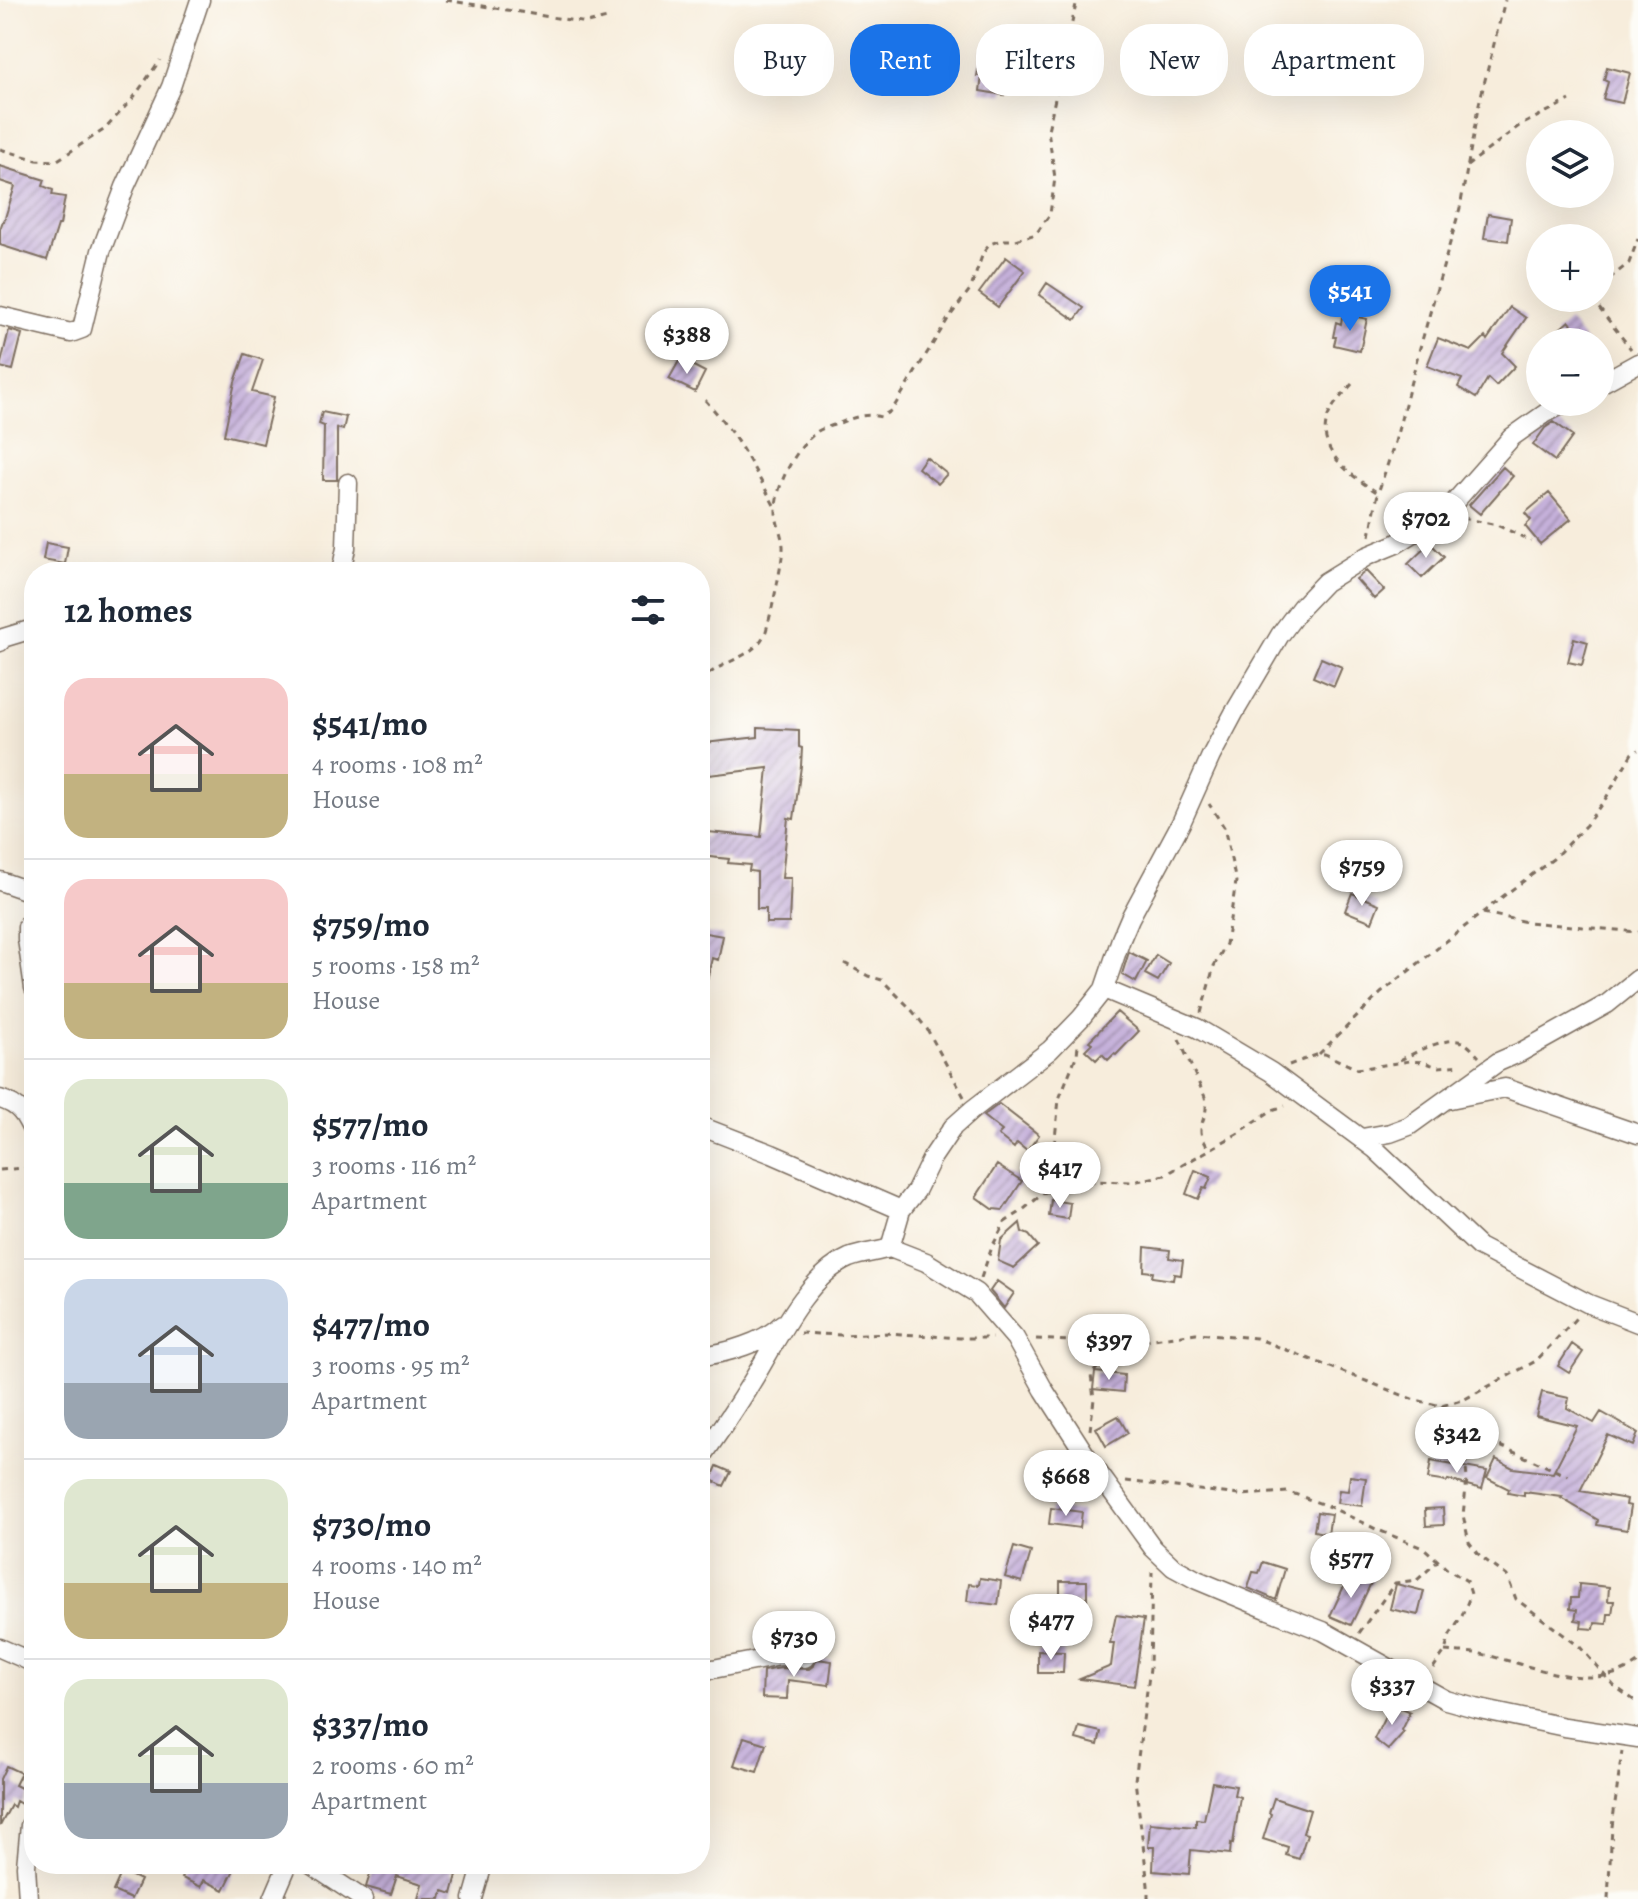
<!DOCTYPE html>
<meta charset="utf-8">
<style>
body{margin:0;font-family:Alegreya,serif;background:#f2f2f3;color:#1f2937;height:100vh;display:flex;flex-direction:column;font-size:30px;white-space:nowrap}
*{box-sizing:border-box;margin:0}
p{font-size:26px;color:#747a83}
.icon{flex:none;width:44px;height:44px;fill:none;stroke:currentColor;stroke-width:2;stroke-linecap:round;stroke-linejoin:round}
.map{position:relative;flex:1;overflow:hidden}
.drawer{position:absolute;left:24px;top:562px;width:686px;height:1312px;display:flex;flex-direction:column;background:#fff;border-radius:32px;box-shadow:0 8px 32px #0002}
.drawer>*{flex:none}
.top-card{position:absolute;left:734px;top:24px;width:760px;height:72px;display:flex;gap:16px}
.fabs{position:absolute;left:1526px;top:120px;display:grid;gap:16px}
.fabs a{display:grid;place-items:center;width:88px;height:88px;border-radius:50%;background:#fff;box-shadow:0 8px 32px #0002;font-size:40px}
.price{position:absolute;translate:-50% -68px;padding:0 18px;border-radius:28px;background:#fff;color:#222;font-size:26px;line-height:52px;filter:drop-shadow(0 2px 4px #0008)}
.price::after{content:'';position:absolute;left:50%;top:48px;width:24px;height:18px;margin-left:-12px;background:inherit;clip-path:polygon(0 0,100% 0,50% 100%)}
.price.active{background:#1a73e8;color:#fff}
ul{padding:0;list-style:none}
li{display:flex;align-items:center;gap:24px;height:200px;padding:0 40px}
li+li{border-top:2px solid #e0e1e3}
li span{display:grid;place-items:center;flex:none;width:224px;height:160px;border-radius:24px;color:#555}
li>.icon{margin-inline-start:auto}
span .icon{width:96px;height:96px;fill:#fffc;stroke-width:1}
li b{font-size:34px}
h2{display:flex;justify-content:space-between;align-items:center;height:96px;padding:0 40px;font-size:34px}
.chip{padding:0 28px;border-radius:32px;background:#fff;box-shadow:0 8px 32px #0002;font-size:28px;line-height:72px}
.chip.active{background:#1a73e8;color:#fff}
.map>svg:first-child{display:block}
.building{fill:url(#building-hatch)}
.lines{fill:none;stroke-linecap:round;stroke-linejoin:round}
.minor-casing{stroke:#7d6e60;stroke-width:21}
.path{stroke:#7d6e60;stroke-width:3;stroke-dasharray:6 6;stroke-linecap:butt}
.minor{stroke:#fff;stroke-width:18}
</style>
<div class="map">
<svg width="1638" height="1899" viewBox="0 0 1638 1899">
<defs>
<pattern id="building-hatch" width="6" height="6" patternUnits="userSpaceOnUse" patternTransform="scale(2)"><rect width="6" height="6" fill="#c5b0da"/><path d="M-1 1l2-2M0 6l6-6M5 7l2-2" fill="none" stroke="#a18fb0"/></pattern>
</defs>
<rect width="100%" height="100%" fill="#fdfcf7"/>
<filter id="ink" filterUnits="userSpaceOnUse"><feTurbulence type="fractalNoise" baseFrequency=".0125" numOctaves="2"/><feDisplacementMap in="SourceGraphic" scale="16" xChannelSelector="R" yChannelSelector="G"/><feConvolveMatrix kernelMatrix="1 2 1 2 8 2 1 2 1" color-interpolation-filters="sRGB"/></filter>
<filter id="wash" filterUnits="userSpaceOnUse"><feTurbulence type="fractalNoise" baseFrequency=".006" numOctaves="4" result="noise"/><feDisplacementMap in="SourceGraphic" scale="32" xChannelSelector="R" yChannelSelector="G"/><feGaussianBlur stdDeviation="1.8" result="paint"/><feColorMatrix in="noise" values="0 0 0 0 0 0 0 0 0 0 0 0 0 0 0 0 0 1.4 0 .05"/><feComposite in="paint" operator="in"/></filter>
<g filter="url(#wash)">
<rect width="100%" height="100%" fill="#f7eddc"/>
<g id="blocks">
<path class="building" d="M982,49L1006,53L1005,64L1014,65L1010,83L1006,82L1004,95L980,91L982,76H977Z
M1607,67L1630,73L1622,103L1603,99L1608,82L1604,80Z
M0,166L45,180L43,186L53,190L52,195L65,197L60,225H58L47,260L0,245V229L3,221H4L15,186L0,181Z
M1488,214L1511,218L1508,241L1484,238Z
M1006,257L1025,271L998,307L979,293Z
M1047,283L1084,308L1075,320L1039,295Z
M1510,307L1526,318L1502,353L1515,366L1496,386L1488,378L1476,398L1458,387L1462,379L1427,366L1438,338L1471,351L1485,337L1487,340Z
M1349,315L1367,319L1360,351L1334,345L1336,337H1333L1336,322L1341,324L1342,317L1348,319Z
M1569,321L1586,342H1562L1555,333Z
M9,330L22,334L13,370L0,367Z
M245,354L263,360L252,392L274,397L263,444L224,435L235,382Z
M680,359L705,372L695,392L669,379Z
M322,412L346,417L343,430L337,428V480H323L324,426L319,424Z
M1554,422L1573,436L1555,461L1533,445L1545,428Z
M926,457L947,474L938,484L918,468Z
M1503,467L1513,476L1480,514L1469,505Z
M1549,493L1571,519L1540,544L1525,526L1531,520L1525,513Z
M46,543L68,547L65,564L43,560Z
M1430,543L1444,557L1422,578L1408,564Z
M1366,571L1384,590L1374,599L1356,579Z
M1574,638L1588,642L1582,665L1568,662Z
M1321,658L1342,667L1334,686L1313,677Z
M758,728L799,730V747L802,748L801,766L794,819L788,818L782,878H791L789,923H766V909H757V872L749,871L750,865L728,863L729,859L700,856V836L707,837L708,832L761,837L768,768L709,775L708,770L700,771V748L705,747L704,743L758,737Z
M1352,893L1379,904L1372,922L1345,911Z
M700,932L723,936L718,960L712,958L706,984L700,983Z
M1129,952L1147,961L1136,982L1122,974Z
M1156,955L1169,963L1158,981L1145,974Z
M1117,1012L1139,1031L1116,1055L1114,1054L1108,1060L1102,1054L1096,1060L1085,1050L1092,1043L1089,1041Z
M999,1104L1039,1135L1027,1151L1017,1143L1014,1148L998,1135L1002,1131L983,1116Z
M997,1165L1022,1181L1003,1210L993,1209L976,1197Z
M1195,1170L1211,1177L1206,1189L1203,1188L1198,1199L1186,1194Z
M1051,1200L1070,1203L1068,1219L1049,1216Z
M1020,1223L1022,1232L1029,1235L1038,1246L1014,1268L998,1261L1001,1240Z
M1145,1247L1170,1250L1169,1258L1183,1260L1181,1275L1174,1274L1173,1280L1152,1277L1153,1272L1144,1271Z
M997,1281L1014,1293L1004,1308L990,1291Z
M1572,1344L1583,1352L1569,1373L1558,1366Z
M1095,1372L1124,1375L1123,1392L1093,1389Z
M1542,1392L1569,1398L1567,1408L1594,1423L1601,1412L1638,1433L1633,1446L1608,1435L1580,1491L1627,1499L1626,1505L1631,1506L1627,1530L1597,1525L1598,1520L1561,1498L1562,1497L1524,1492V1496L1508,1493L1509,1489L1487,1478L1496,1459L1513,1468L1553,1473L1577,1426L1536,1416Z
M1118,1416L1128,1433L1106,1446L1096,1428Z
M1431,1461L1487,1471L1482,1489L1448,1480L1447,1482L1428,1479Z
M717,1466L731,1472L724,1486L711,1480Z
M1350,1476L1366,1478L1362,1506L1337,1503L1339,1490L1348,1491Z
M1051,1508L1082,1512L1080,1528L1049,1524Z
M1443,1508L1444,1525L1426,1526L1425,1509Z
M1317,1512L1331,1514L1328,1534L1314,1531Z
M1014,1547L1031,1552L1022,1582L1005,1577Z
M1263,1562L1285,1569L1276,1600L1248,1588L1253,1572L1259,1573Z
M1355,1575L1373,1579L1351,1625L1330,1616L1344,1586L1352,1589Z
M980,1578L1001,1581L998,1605L967,1601L969,1584L979,1585Z
M1060,1581H1087V1603H1060Z
M1396,1584L1424,1591L1418,1615L1390,1609Z
M1579,1584L1609,1587L1608,1601H1614L1612,1614H1608L1607,1624L1595,1623L1594,1629L1581,1628L1582,1621L1575,1620L1577,1610L1570,1609L1571,1598H1578Z
M1116,1615L1144,1619L1134,1686L1080,1679L1111,1666L1114,1643H1110Z
M1038,1651L1064,1652L1063,1673H1038Z
M817,1659L832,1661L829,1685L788,1680L787,1699L762,1698L763,1671L781,1668L809,1669L814,1665Z
M1391,1705L1394,1707V1705L1410,1712L1401,1730L1404,1732L1388,1750L1374,1739Z
M1079,1727L1101,1732L1098,1745L1076,1739Z
M744,1737L766,1744L757,1772L734,1765Z
M6,1766L21,1773L15,1785L29,1792L23,1805L16,1801L14,1807L11,1805L0,1826V1779Z
M1212,1782L1236,1786L1234,1795L1240,1797L1233,1844L1231,1843L1230,1854L1191,1850L1189,1874L1153,1871L1154,1847H1148L1150,1823L1196,1827V1819L1204,1820Z
M1274,1798L1310,1810L1303,1833L1307,1834L1299,1859L1286,1855L1288,1847L1263,1839L1271,1814L1269,1813Z
M188,1864H237L224,1890L204,1880L201,1887L182,1878Z
M368,1864H454L451,1873L457,1875L452,1894L443,1891L441,1899H418L422,1884L397,1876L391,1894L366,1887L372,1868L368,1867Z
M122,1871L140,1880L131,1899L113,1891Z"/>
</g>
</g>
<g filter="url(#ink)">
<use href="#blocks" fill-opacity="0" stroke="#7d6e60" stroke-width="2"/>
<g class="lines">
<defs>
<path id="minor" d="M0,316L71,333L82,329L101,251L125,187L171,87L200,0
M1600,384L1638,363
M341,572L346,548L348,483
M0,642L3,638L26,631
M0,881L34,893
M34,914L27,927V939L34,988
M1104,989L1197,1028L1271,1072L1375,1149L1479,1247L1589,1304L1638,1323
M0,1099C20,1105 25,1115 34,1134
M1450,1099L1505,1088L1638,1134
M700,1126L772,1154L901,1210L916,1191L932,1158L953,1127L972,1110L1050,1050L1081,1018L1104,989L1121,939L1130,918L1181,823L1211,756L1234,713L1280,635L1301,607L1325,582L1367,556L1396,544L1444,514L1512,437L1546,413L1567,402
M1362,1138L1390,1133L1409,1126L1498,1062L1521,1052L1607,1004L1638,979
M890,1248L926,1262L976,1293L1015,1338L1044,1390L1087,1457L1153,1548L1173,1567L1197,1580L1269,1610L1323,1631L1446,1700L1475,1708L1565,1727L1638,1738
M700,1356C725,1354 765,1342 782,1324
M700,1460C716,1436 733,1413 748,1388C773,1349 804,1277 849,1258C862,1253 877,1252 890,1248L901,1210
M0,1648L34,1663
M700,1669H713L780,1656L805,1658
M310,1864L363,1899
M28,1899L26,1866L30,1825
M273,1899L288,1864
M473,1899L483,1864"/>
</defs>
<use href="#minor" class="minor-casing"/>
<path class="path" d="M446,0L587,23L611,17
M0,149L37,160L56,161L105,129L134,97L160,60
M1467,166L1519,126L1570,100
M1600,286L1629,263L1638,239
M1593,298L1595,303L1631,349
M1352,384C1346,391 1340,397 1335,404C1306,444 1347,473 1378,493
M705,400C735,432 754,468 775,507
M1463,518L1497,525L1531,541
M1370,536L1378,493L1395,442L1419,351L1460,208L1478,108L1505,0
M700,682C720,659 755,660 766,631C770,619 784,556 783,546C782,534 776,523 776,511C775,485 797,446 818,431C823,428 828,427 834,425C851,419 863,412 881,417L892,410L948,319L971,288L983,253L990,244L1001,240H1016L1036,234L1050,214L1055,178L1048,130L1077,0
M1483,913L1527,922L1638,932
M844,963L868,976L882,980L910,1008L927,1029L964,1097
M1201,1013L1214,966L1226,944L1236,882L1224,827L1209,804
M1179,1039L1205,1097C1209,1115 1201,1118 1201,1131C1201,1137 1206,1144 1209,1150
M1319,1054L1381,993L1506,894L1553,859L1586,825L1606,798L1632,753L1638,750
M1400,1060C1415,1053 1448,1034 1464,1043C1469,1045 1475,1053 1479,1057
M1289,1065L1319,1054H1325L1357,1069L1410,1061L1423,1062L1438,1067L1462,1065
M1051,1161L1084,1181
M0,1170L34,1167
M1045,1192L1055,1139L1059,1099L1077,1054L1078,1046
M981,1278L992,1247L1005,1222L1019,1213L1045,1192L1084,1181L1133,1182L1165,1175L1237,1134L1272,1110L1285,1106
M800,1333L841,1335L888,1333L960,1338H992
M1036,1339L1118,1344L1196,1333L1256,1338L1412,1399L1441,1406L1465,1399L1536,1361L1577,1317
M1441,1406L1482,1438L1568,1476
M1462,1422L1467,1479L1463,1515L1469,1542L1480,1556L1507,1576L1516,1599L1580,1647L1614,1686L1638,1703
M1090,1430L1094,1399L1091,1375L1118,1344
M1126,1481L1240,1495L1289,1492L1330,1507L1378,1530L1425,1549L1447,1569L1467,1581L1471,1594L1462,1616L1450,1635L1445,1651L1431,1671
M1359,1633L1395,1583L1417,1580L1438,1561
M1445,1651C1455,1652 1466,1652 1476,1653C1527,1662 1589,1696 1638,1663
M1148,1899V1885L1135,1780L1150,1668L1152,1572
M1608,1899L1612,1827L1622,1751"/>
<use href="#minor" class="minor"/>
</g>
</g>
</svg>
<div class="fabs">
<a><svg class="icon" aria-label="layers" viewBox="0 0 24 24"><path d="M12 4l9 5-9 5-9-5zM3 14l9 5 9-5"/></svg></a>
<a>+</a>
<a>−</a>
</div>
<b class="price active" style="left:1350px;top:333px">$541</b>
<b class="price" style="left:687px;top:376px">$388</b>
<b class="price" style="left:1426px;top:560px">$702</b>
<b class="price" style="left:1362px;top:908px">$759</b>
<b class="price" style="left:1060px;top:1210px">$417</b>
<b class="price" style="left:1109px;top:1382px">$397</b>
<b class="price" style="left:1457px;top:1475px">$342</b>
<b class="price" style="left:1066px;top:1518px">$668</b>
<b class="price" style="left:1351px;top:1600px">$577</b>
<b class="price" style="left:1051px;top:1662px">$477</b>
<b class="price" style="left:794px;top:1679px">$730</b>
<b class="price" style="left:1392px;top:1727px">$337</b>
<div class="top-card">
<a class="chip">Buy</a>
<a class="chip active">Rent</a>
<a class="chip">Filters</a>
<a class="chip">New</a>
<a class="chip">Apartment</a>
</div>
<section class="drawer">
<h2>12 homes<svg class="icon" aria-label="filters" viewBox="0 0 24 24"><path d="M4 7h16M4 17h16"/><circle cx="9" cy="7" r="2"/><circle cx="15" cy="17" r="2"/></svg></h2>
<ul>
<li><span style="background:linear-gradient(#f6c9c9 60%,#c2b280 0)"><svg class="icon" aria-label="home" viewBox="0 0 24 24"><path d="M3 11l9-7 9 7M6 9v11h12V9"/></svg></span><div><b>$541/mo</b><p>4 rooms · 108 m²</p><p>House</p></div></li>
<li><span style="background:linear-gradient(#f6c9c9 65%,#c2b280 0)"><svg class="icon" aria-label="home" viewBox="0 0 24 24"><path d="M3 11l9-7 9 7M6 9v11h12V9"/></svg></span><div><b>$759/mo</b><p>5 rooms · 158 m²</p><p>House</p></div></li>
<li><span style="background:linear-gradient(#dfe7d0 65%,#7fa58c 0)"><svg class="icon" aria-label="home" viewBox="0 0 24 24"><path d="M3 11l9-7 9 7M6 9v11h12V9"/></svg></span><div><b>$577/mo</b><p>3 rooms · 116 m²</p><p>Apartment</p></div></li>
<li><span style="background:linear-gradient(#c9d6e8 65%,#9aa5b1 0)"><svg class="icon" aria-label="home" viewBox="0 0 24 24"><path d="M3 11l9-7 9 7M6 9v11h12V9"/></svg></span><div><b>$477/mo</b><p>3 rooms · 95 m²</p><p>Apartment</p></div></li>
<li><span style="background:linear-gradient(#dfe7d0 65%,#c2b280 0)"><svg class="icon" aria-label="home" viewBox="0 0 24 24"><path d="M3 11l9-7 9 7M6 9v11h12V9"/></svg></span><div><b>$730/mo</b><p>4 rooms · 140 m²</p><p>House</p></div></li>
<li><span style="background:linear-gradient(#dfe7d0 65%,#9aa5b1 0)"><svg class="icon" aria-label="home" viewBox="0 0 24 24"><path d="M3 11l9-7 9 7M6 9v11h12V9"/></svg></span><div><b>$337/mo</b><p>2 rooms · 60 m²</p><p>Apartment</p></div></li>
</ul>
</section>
</div>
